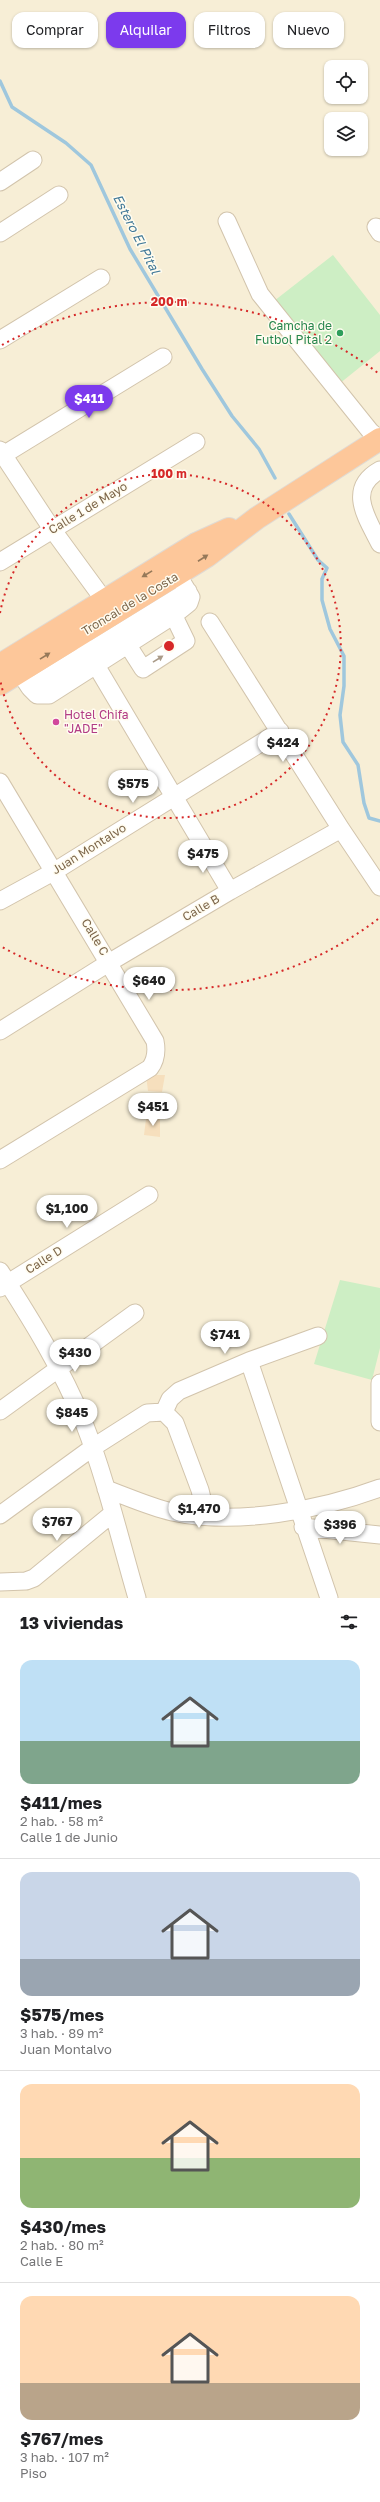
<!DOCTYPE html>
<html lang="es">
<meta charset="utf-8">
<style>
body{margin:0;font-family:"Golos Text",sans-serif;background:#f2f2f2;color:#202124;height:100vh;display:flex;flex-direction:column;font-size:15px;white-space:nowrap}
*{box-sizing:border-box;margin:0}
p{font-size:13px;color:#757577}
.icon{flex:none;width:22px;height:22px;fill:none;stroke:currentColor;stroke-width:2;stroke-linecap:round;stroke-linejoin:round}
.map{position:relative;height:1598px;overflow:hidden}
.details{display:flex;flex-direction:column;background:#fff;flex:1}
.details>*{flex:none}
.hud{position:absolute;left:12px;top:12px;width:356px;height:36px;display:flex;gap:8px}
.tools{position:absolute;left:324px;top:60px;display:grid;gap:8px}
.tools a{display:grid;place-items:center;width:44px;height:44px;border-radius:8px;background:#fff;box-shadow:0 1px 3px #0004;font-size:20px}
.price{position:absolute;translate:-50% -34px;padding:0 9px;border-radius:14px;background:#fff;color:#222;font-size:13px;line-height:26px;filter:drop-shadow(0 1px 2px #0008)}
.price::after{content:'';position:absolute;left:50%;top:24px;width:12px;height:9px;margin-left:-6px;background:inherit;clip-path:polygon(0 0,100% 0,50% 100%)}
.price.on{background:#7c3aed;color:#fff}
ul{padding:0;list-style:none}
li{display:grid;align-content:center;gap:8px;height:212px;padding:0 20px}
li+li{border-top:1px solid #e0e0e0}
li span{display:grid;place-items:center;height:124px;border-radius:12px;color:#555}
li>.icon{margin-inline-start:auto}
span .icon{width:72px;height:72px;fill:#fffc;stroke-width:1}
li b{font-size:17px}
h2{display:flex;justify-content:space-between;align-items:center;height:48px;padding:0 20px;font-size:17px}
.chip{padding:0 14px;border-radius:12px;background:#fff;box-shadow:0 1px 3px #0004;font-size:14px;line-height:36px}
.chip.on{background:#7c3aed;color:#fff}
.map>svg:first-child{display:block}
.residential{fill:#f7eed6;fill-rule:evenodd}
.green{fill:#cdeec4}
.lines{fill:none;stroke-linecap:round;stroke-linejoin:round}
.stream{stroke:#9fc7dd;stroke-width:3.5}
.building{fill:#f6dfbd}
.minor-casing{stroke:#d2c4ac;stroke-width:19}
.highway-casing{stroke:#e0dad3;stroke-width:24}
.minor{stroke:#fff;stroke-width:17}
.highway{stroke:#fdc79a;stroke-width:22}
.oneway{fill:#967959}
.oneway2{fill:#aa9b89}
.ring{fill:none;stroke:#d62828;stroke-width:2;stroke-dasharray:2 4}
.leisure-dot{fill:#2e9e5b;stroke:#fffcf0;stroke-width:1.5}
.hotel-dot{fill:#d1479c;stroke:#fffcf0;stroke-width:1.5}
.labels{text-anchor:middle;stroke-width:3;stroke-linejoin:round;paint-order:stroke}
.leisure-label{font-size:12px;fill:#27864d;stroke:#fffcf0;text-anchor:end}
.street-label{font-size:12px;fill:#7c6549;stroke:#fffcf0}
.hotel-label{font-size:12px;fill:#b23c85;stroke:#fffcf0;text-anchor:start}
.water-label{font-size:13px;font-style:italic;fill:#427998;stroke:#fffcf0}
.centre{fill:#d62828;stroke:#fffcf0;stroke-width:2}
.ring-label{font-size:12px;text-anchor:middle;font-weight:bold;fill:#d62828;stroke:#fffcf0;stroke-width:3;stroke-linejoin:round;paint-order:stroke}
</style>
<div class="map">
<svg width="380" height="1598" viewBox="0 0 380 1598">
<rect width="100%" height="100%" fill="#fefae8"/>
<path class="residential" d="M0,0H380V1598H0ZM331,67H361V97H331ZM331,119H361V149H331Z"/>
<path class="green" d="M333,255L380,315V351L339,384L274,301Z
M340,1280L380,1288V1348L372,1380L314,1364Z"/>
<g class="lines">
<path class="stream" d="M0,81L12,107L66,143L91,165L130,249L202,369L232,416L259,449L275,478
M289,514L318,560L327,568L322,579V600L330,629L344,656V686L340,715L343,742L358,765L364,803L369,818L380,821"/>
</g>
<path class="building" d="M146,1075H165L162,1092L148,1091Z
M160,1118V1137L144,1135L146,1119Z"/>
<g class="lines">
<defs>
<path id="minor" d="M0,182L33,160
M227,221L260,294L370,431L380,440
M376,227L380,233
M0,233L59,195
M0,340L101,278
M0,450L52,529L104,600
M0,457L163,357
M380,470C346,489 367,518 380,544
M0,562L196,442
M210,622L341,829L380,887
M122,636L143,669L186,641L169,606
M24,679L30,688L188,591
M30,688L37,695H49L174,615L189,603L191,597L178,575
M0,782L155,1041C157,1051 156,1060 150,1068L0,1160
M230,891L341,829
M0,901L55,871L280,731
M0,1031L110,962L230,891L78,635
M0,1271C31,1319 62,1369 84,1423C106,1479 120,1540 137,1598
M0,1288L149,1195
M249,1361L329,1598
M380,1383V1422
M0,1411L135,1313
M164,1412L170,1399L179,1391L249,1361L318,1336
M106,1489C128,1497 150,1507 172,1512C235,1526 321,1510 380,1488
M0,1515L92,1448L147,1413L164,1412L175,1423L200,1490L206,1515
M303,1527L380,1535
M0,1582L26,1581L34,1578L113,1513"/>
<path id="highway" d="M0,665L196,544L229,529
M0,684L207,556L257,518L380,439"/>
</defs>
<use href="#minor" class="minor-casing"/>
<use href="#highway" class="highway-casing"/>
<use href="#minor" class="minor"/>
<use href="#highway" class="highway"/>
</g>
<defs><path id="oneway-solid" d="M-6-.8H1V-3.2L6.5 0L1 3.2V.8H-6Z"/></defs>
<g class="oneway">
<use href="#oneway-solid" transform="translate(203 558) rotate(-33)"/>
<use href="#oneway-solid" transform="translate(147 574) rotate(149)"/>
<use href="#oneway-solid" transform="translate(45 656) rotate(-32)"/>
</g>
<use class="oneway2" href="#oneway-solid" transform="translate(158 659) rotate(-32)"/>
<g class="ring">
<path d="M0 613A172 172 0 1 1 0 679"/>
<path d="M378 919A344 344 0 0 1 2 947M2 345A344 344 0 0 1 378 373"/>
</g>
<circle class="leisure-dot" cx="340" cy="333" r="4"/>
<circle class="hotel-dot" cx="56" cy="722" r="4"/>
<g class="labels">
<g class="leisure-label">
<text x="332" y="330">Camcha de<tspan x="332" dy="14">Futbol Pital 2</tspan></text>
</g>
<g class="street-label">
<text transform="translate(88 508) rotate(-31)" y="4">Calle 1 de Mayo</text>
<text transform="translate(130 604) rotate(-31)" y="4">Troncal de la Costa</text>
<text transform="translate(89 849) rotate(-32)" y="4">Juan Montalvo</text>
<text transform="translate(201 908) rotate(-30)" y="4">Calle B</text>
<text transform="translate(95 937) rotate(59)" y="4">Calle C</text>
<text transform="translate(44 1260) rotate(-32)" y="4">Calle D</text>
</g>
<g class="hotel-label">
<text x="64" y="719">Hotel Chifa<tspan x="64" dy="14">"JADE"</tspan></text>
</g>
<g class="water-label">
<text transform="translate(137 234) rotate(63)" y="5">Estero El Pital</text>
</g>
</g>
<circle cx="169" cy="646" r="6" class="centre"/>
<g class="ring-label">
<text x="169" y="306">200 m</text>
<text x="169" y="478">100 m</text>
</g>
</svg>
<div class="tools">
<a><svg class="icon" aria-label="locate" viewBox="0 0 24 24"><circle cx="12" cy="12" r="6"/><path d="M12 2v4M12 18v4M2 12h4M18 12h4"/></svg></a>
<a><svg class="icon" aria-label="layers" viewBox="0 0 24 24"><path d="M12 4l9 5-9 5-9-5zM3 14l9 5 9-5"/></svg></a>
</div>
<b class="price on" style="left:89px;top:419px">$411</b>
<b class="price" style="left:283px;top:763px">$424</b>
<b class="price" style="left:133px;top:804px">$575</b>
<b class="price" style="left:203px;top:874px">$475</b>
<b class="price" style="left:149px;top:1001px">$640</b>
<b class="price" style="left:153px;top:1127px">$451</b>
<b class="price" style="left:67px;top:1229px">$1,100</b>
<b class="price" style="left:225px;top:1355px">$741</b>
<b class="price" style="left:75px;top:1373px">$430</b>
<b class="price" style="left:72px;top:1433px">$845</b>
<b class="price" style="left:199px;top:1529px">$1,470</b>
<b class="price" style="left:57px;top:1542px">$767</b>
<b class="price" style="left:340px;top:1545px">$396</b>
<div class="hud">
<a class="chip">Comprar</a>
<a class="chip on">Alquilar</a>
<a class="chip">Filtros</a>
<a class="chip">Nuevo</a>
</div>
</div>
<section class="details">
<h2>13 viviendas<svg class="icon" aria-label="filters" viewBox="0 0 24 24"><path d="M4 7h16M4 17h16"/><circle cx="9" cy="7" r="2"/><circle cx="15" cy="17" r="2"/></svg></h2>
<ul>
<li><span style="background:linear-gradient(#bfe0f5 65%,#7fa58c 0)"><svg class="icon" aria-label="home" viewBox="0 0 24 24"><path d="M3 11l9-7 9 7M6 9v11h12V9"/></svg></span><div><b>$411/mes</b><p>2 hab. · 58 m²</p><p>Calle 1 de Junio</p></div></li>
<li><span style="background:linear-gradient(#c9d6e8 70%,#9aa5b1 0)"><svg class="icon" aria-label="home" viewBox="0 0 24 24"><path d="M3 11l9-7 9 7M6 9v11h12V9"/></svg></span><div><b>$575/mes</b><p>3 hab. · 89 m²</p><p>Juan Montalvo</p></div></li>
<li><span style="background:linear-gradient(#ffd9b3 60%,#8fb573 0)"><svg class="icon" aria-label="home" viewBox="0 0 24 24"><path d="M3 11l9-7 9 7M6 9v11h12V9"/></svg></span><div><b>$430/mes</b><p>2 hab. · 80 m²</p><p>Calle E</p></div></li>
<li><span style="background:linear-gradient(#ffd9b3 70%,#b9a48a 0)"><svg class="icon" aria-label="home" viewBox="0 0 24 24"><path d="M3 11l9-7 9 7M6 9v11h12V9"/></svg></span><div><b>$767/mes</b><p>3 hab. · 107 m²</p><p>Piso</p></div></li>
</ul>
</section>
